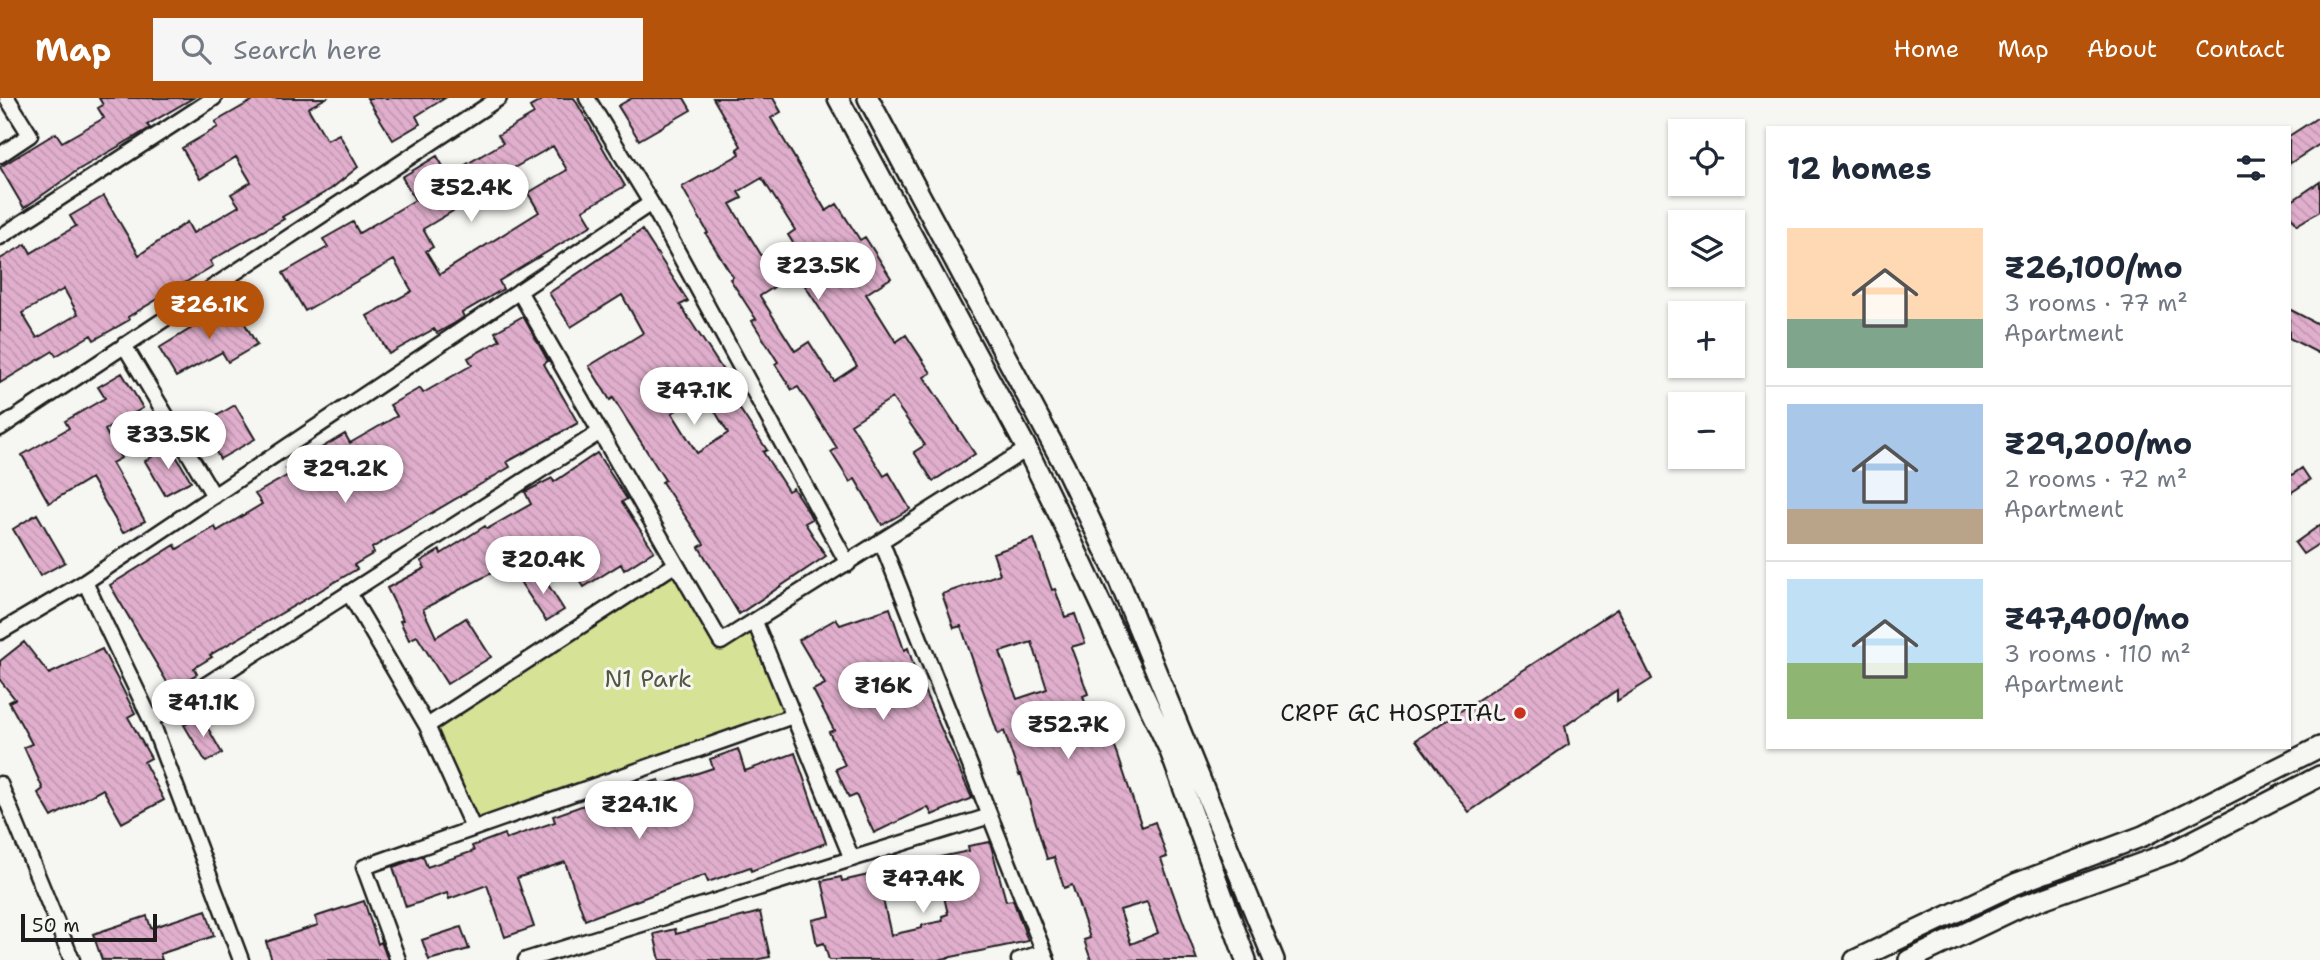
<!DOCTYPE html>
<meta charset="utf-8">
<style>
body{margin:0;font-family:"Shantell Sans",sans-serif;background:#f6f6f7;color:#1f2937;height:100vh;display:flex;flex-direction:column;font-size:26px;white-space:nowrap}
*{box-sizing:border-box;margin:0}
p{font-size:23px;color:#747a83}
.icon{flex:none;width:38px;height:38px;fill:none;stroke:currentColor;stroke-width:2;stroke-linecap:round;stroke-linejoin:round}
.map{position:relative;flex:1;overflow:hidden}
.drawer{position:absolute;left:1766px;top:28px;width:525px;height:623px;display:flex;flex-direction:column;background:#fff;border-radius:0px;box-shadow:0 2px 5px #0004}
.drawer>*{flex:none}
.fabs{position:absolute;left:1668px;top:21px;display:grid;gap:14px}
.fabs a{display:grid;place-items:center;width:77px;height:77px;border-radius:0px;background:#fff;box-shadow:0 2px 5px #0004;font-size:35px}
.scale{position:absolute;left:21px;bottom:18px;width:136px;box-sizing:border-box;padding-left:7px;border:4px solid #1c1c1c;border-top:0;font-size:19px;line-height:24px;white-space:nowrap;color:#1c1c1c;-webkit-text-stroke:5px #f6f6f2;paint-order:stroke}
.price{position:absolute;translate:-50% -60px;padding:0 16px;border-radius:24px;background:#fff;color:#222;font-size:23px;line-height:46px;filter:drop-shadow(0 2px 4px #0008)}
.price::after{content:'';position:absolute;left:50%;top:42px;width:21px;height:16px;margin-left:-10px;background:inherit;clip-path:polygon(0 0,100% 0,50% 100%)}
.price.current{background:#b45309;color:#fff}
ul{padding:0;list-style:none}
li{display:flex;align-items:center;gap:21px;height:175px;padding:0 21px}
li+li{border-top:2px solid #e0e1e3}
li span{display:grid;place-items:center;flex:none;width:196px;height:140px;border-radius:0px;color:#555}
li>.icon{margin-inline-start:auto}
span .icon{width:84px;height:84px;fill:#fffc;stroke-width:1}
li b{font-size:30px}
h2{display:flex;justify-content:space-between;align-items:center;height:84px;padding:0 21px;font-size:30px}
header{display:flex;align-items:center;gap:42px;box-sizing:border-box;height:98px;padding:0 35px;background:#b45309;color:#fff}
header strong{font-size:33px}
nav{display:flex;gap:38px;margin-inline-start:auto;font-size:24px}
.search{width:490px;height:63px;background:#f6f6f7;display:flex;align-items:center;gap:18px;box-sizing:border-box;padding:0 24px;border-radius:0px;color:#747a83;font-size:26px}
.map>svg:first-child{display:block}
.green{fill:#d6e295;stroke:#797f58;stroke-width:2}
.building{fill:url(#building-back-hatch);stroke:#1c1c1c;stroke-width:2;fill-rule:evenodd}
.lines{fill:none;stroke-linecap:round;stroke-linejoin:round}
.street-casing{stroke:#1c1c1c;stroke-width:19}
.secondary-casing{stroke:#1c1c1c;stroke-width:24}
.street{stroke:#f6f6f2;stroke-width:14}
.secondary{stroke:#f6f6f2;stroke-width:19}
.poi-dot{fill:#c8321e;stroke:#f6f6f2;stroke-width:2.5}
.labels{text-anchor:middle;stroke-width:6;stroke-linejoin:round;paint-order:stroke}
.park-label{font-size:24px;fill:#545740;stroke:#f6f6f2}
.poi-label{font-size:24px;fill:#1c1c1c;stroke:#f6f6f2;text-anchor:end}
</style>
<header>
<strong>Map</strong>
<div class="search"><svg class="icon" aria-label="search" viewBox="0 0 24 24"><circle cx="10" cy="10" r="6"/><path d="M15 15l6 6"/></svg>Search here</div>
<nav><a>Home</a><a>Map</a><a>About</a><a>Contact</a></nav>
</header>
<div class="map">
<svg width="2320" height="862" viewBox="0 0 2320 862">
<defs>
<pattern id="building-back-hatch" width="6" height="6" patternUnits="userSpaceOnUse" patternTransform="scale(1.75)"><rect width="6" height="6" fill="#e1afcd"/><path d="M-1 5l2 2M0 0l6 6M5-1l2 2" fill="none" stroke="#c096af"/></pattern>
</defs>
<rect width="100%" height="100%" fill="#f6f6f2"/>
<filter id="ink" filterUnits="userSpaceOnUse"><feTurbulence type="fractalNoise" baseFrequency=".0143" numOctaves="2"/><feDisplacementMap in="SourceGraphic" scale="14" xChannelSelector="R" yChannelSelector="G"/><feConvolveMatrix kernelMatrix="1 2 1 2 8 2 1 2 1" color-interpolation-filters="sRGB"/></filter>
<g filter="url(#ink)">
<path class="green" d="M676,466L721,543L755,524L793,618L473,730L427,628Z"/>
<path class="building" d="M99,0H193L147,27L150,30L78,72L24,110L0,69L56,35L62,44L104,20L98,10L103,7Z
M257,0H326L308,10L327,42L339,36L358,69L331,91L282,119L284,121L210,163L213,168L128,219L129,222L94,242L91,237L56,258L53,253L0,285V161L26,146L31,155L76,128L70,118L104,98L139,157L187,124L193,135L239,108L231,96L251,84L236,59L200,81L182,50L218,29L215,24ZM64,191L78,216L37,240L22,215Z
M367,0H445L416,18L420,26L393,42Z
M546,0H574L625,88L583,112L592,127L499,183L503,191L462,215L464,219L455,225L437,235L434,231L389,256L367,218L412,193L394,162L305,213L283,175L328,149L323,141L353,124L359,135L415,102L402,79L437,58L448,77L503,45L498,37L534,16L530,9ZM553,48L567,72L528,95L539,114L440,176L426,153L433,149L423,131L508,80L505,75Z
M632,0H684L691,12L639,42L618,8Z
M713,0H773L781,14L771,20L826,113L837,106L860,142L865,139L891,180L866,196L896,244L906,237L931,275L924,279L975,356L933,383L914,354L925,347L892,300L851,326L884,378L889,375L910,411L882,427L855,381L850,384L831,354L837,350L798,289L792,292L775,266L778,264L752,223L756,221L730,181L733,179L706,136L708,135L682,89L740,56L737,51L741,48ZM762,80L795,132L788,137L811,173L800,180L857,268L834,283L809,244L795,253L760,198L779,186L730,106L742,100L738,94Z
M2320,18V46L2289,66V38Z
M2320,84V113L2297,127L2289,115V105Z
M642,132L688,203L680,207L728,280L722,284L767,352L763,354L788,393L793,390L809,415L812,421L805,425L826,458L739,516L699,449L704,446L662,384L665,382L613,300L610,302L589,268L643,235L622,197L571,229L549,195ZM704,295L728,335L697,355L672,315Z
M233,205L257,247L228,264L222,254L176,279L159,250Z
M2289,211L2320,227V256L2289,240Z
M523,218L548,263L544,266L578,325L507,364L510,369L372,450L374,455L354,467L357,471L210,557L212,559L194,570L197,576L171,591L110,487L175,447L177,451L215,429L217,433L262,406L255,396L290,376L286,371L345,336L350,345L397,318L390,307L420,290L423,295L472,267L468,260L500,242L495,234Z
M122,275L143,310L105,332L121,360L112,365L145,423L123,435L91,380L49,405L22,357L69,330L65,323L105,300L98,289Z
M235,307L255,341L220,361L201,327Z
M170,348L191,383L165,397L145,363Z
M597,355L627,401L622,404L654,453L624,472L621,466L584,489L559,450L548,456L543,448L423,511L436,539L466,520L491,559L447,586L417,538L409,542L400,523L403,522L387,490L425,470L421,463L440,452L441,456L485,428L487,431L531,406L525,394L552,380L554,384Z
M2302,370L2310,382L2289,396V379Z
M37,416L65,464L40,478L13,431Z
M2320,427V445L2303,456L2295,445Z
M1034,441L1052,492L1055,491L1065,519L1075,516L1085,545L1071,549L1088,596L1083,598L1097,642L1111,637L1142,729L1155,724L1167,759L1161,761L1197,862H1091L1084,842L1090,840L1072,787L1064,790L1054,759L1047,761L1021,676L1019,677L1004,633L998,636L961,528L954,530L942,496L1000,476L993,455ZM1032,544L1047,591L1017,601L1000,554ZM1147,804L1158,835L1131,846L1120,812Z
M540,474L564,512L546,523L521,485Z
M890,510L904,552L908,550L915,572L972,700L932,717L928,709L874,735L856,697L849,700L836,671L845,667L829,634L834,632L813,592L825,586L799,542L836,521L840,527Z
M1617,511L1652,581L1617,603V592L1565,628L1569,646L1469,714L1416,642Z
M24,544L49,576L102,551L135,615L128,619L151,660L144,664L164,702L122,725L103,691L52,719L38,695L43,691L24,649L32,646L9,604L15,601L0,582V563Z
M201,618L222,655L206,664L184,627Z
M738,651L745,673L795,655L826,745L751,773L750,769L708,784L705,777L585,822L565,764L517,780L534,829L505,839L487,787L449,801L447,795L406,809L393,769L423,758L427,769L474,753L472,748L504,736L506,741L555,724L553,718L593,704L592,701L659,682L661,687L713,670L710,661Z
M990,744L1006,803L1013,802L1028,843L937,862H829L824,845L817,847L812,822L830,818L822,783L841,779L842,783L877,775L891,837L922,830V827L943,823L942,818L948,816L935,760L969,753L968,748Z
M364,803L378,846L381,844L388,862H272L266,844L318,827L315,819Z
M206,812L214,838L160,856L162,862H102L93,836L147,818L151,830Z
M760,814L770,859L754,862H660L654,836L675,831L676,836Z
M461,829L469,851L429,862L422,842Z"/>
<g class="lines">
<defs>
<path id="street" d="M587,0L651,105L848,466
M0,57L30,37L7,0
M0,139L214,0
M519,193L721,544L1027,351
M124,247L214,398
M0,330L499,0
M882,445L1047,862
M85,484L151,622L241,862
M349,495L427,628L473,730
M755,524L852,761
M0,534L85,484L651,105
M151,622L600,334
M427,628L676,466
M0,686L72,862
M398,862L364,769L793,618
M526,862L990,718
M1019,862L1044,854"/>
<path id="secondary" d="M838,0L1027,351L1064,427L1170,653L1246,862
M868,0L1065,369L1118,480L1274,862
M1855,862L2015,786L2143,738L2320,649
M1909,862L2020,809L2170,755L2320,678"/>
</defs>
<use href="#street" class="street-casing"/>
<use href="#secondary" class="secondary-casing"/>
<use href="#street" class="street"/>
<use href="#secondary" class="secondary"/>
</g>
</g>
<circle class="poi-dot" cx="1520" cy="615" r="7"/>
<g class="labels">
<g class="park-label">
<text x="648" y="589">N1 Park</text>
</g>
<g class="poi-label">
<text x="1506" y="623">CRPF GC HOSPITAL</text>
</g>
</g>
</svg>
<div class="fabs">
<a><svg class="icon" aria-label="locate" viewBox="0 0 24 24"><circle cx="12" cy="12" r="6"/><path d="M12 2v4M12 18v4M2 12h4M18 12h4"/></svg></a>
<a><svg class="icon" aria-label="layers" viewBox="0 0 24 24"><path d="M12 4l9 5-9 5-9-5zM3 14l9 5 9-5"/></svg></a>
<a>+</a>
<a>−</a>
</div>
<div class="scale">50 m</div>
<b class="price" style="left:471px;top:126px">₹52.4K</b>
<b class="price" style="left:818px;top:204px">₹23.5K</b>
<b class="price current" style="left:209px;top:243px">₹26.1K</b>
<b class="price" style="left:694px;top:329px">₹47.1K</b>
<b class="price" style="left:168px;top:373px">₹33.5K</b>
<b class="price" style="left:345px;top:407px">₹29.2K</b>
<b class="price" style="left:543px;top:498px">₹20.4K</b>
<b class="price" style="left:883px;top:624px">₹16K</b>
<b class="price" style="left:203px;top:641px">₹41.1K</b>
<b class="price" style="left:1068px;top:663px">₹52.7K</b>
<b class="price" style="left:639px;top:743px">₹24.1K</b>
<b class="price" style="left:923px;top:817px">₹47.4K</b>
<section class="drawer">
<h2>12 homes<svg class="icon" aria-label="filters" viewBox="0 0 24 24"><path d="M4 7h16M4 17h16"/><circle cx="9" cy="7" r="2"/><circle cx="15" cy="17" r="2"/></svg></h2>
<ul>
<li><span style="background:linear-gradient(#ffd9b3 65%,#7fa58c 0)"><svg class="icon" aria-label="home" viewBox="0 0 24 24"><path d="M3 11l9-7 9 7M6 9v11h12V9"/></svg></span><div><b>₹26,100/mo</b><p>3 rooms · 77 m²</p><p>Apartment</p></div></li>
<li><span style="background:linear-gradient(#a9c7e8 75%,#b9a48a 0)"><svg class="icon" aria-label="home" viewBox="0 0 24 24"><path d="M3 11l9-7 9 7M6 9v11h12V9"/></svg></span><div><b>₹29,200/mo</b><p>2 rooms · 72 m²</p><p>Apartment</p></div></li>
<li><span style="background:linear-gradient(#bfe0f5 60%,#8fb573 0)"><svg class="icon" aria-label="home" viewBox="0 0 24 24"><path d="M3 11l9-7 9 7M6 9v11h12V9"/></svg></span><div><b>₹47,400/mo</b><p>3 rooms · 110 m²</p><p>Apartment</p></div></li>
</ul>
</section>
</div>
